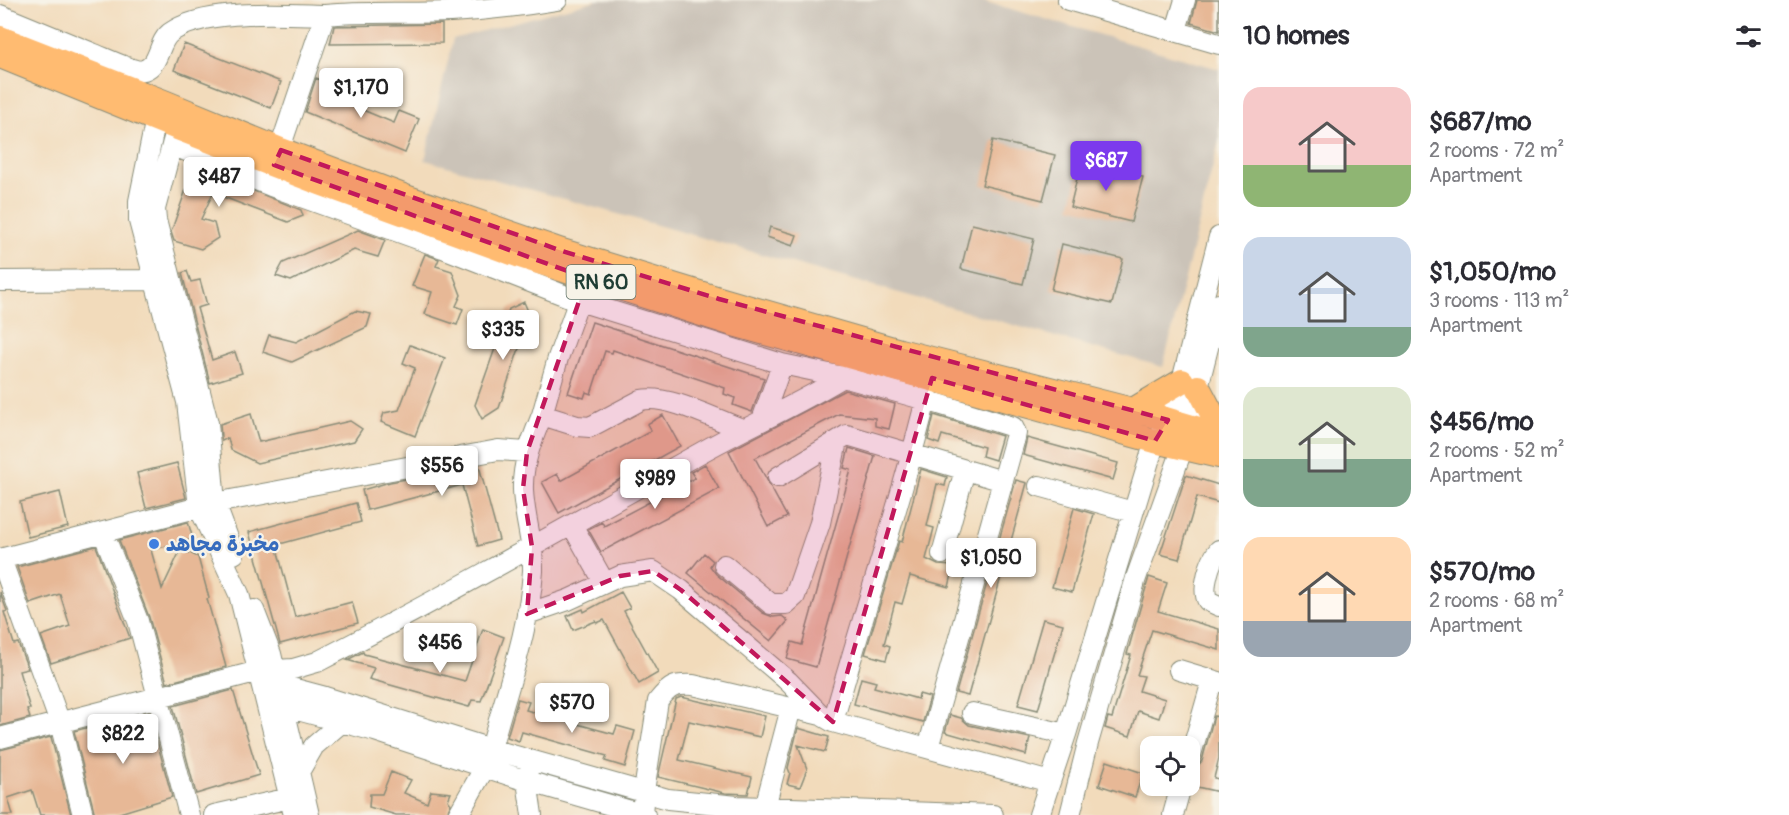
<!DOCTYPE html>
<meta charset="utf-8">
<style>
body{margin:0;font-family:Pangolin,"Playpen Sans Arabic",sans-serif;background:#f2f2f3;color:#2b2b33;height:100vh;display:flex;flex-direction:column;font-size:22px;white-space:nowrap}
*{box-sizing:border-box;margin:0}
p{font-size:20px;color:#7c7c81}
.icon{flex:none;width:33px;height:33px;fill:none;stroke:currentColor;stroke-width:2;stroke-linecap:round;stroke-linejoin:round}
.map{position:relative;flex:1;overflow:hidden}
.drawer{display:flex;flex-direction:column;background:#fff;width:570px}
.drawer>*{flex:none}
.controls{position:absolute;left:1140px;top:736px;display:grid;gap:12px}
.controls a{display:grid;place-items:center;width:60px;height:60px;border-radius:12px;background:#fff;box-shadow:0 3px 9px #0003;font-size:30px}
.price{position:absolute;translate:-50% -51px;padding:0 14px;border-radius:6px;background:#fff;color:#222;font-size:20px;line-height:39px;filter:drop-shadow(0 2px 3px #0008)}
.price::after{content:'';position:absolute;left:50%;top:36px;width:18px;height:14px;margin-left:-9px;background:inherit;clip-path:polygon(0 0,100% 0,50% 100%)}
.price.active{background:#7c3aed;color:#fff}
ul{padding:0;list-style:none}
li{display:flex;align-items:center;gap:18px;height:150px;padding:0 24px}
li span{display:grid;place-items:center;flex:none;width:168px;height:120px;border-radius:18px;color:#555}
li>.icon{margin-inline-start:auto}
span .icon{width:72px;height:72px;fill:#fffc;stroke-width:1}
li b{font-size:26px}
h2{display:flex;justify-content:space-between;align-items:center;height:72px;padding:0 24px;font-size:26px}
main{display:flex;flex:1;min-height:0}
.map>svg:first-child{display:block}
.industrial{fill:#cbc3b8}
.building{fill:#e7b896}
.lines{fill:none;stroke-linecap:round;stroke-linejoin:round}
.minor-casing{stroke:#888c78;stroke-width:22}
.major-casing{stroke:#888c78;stroke-width:26}
.minor{stroke:#fff;stroke-width:20}
.major{stroke:#ffbb71;stroke-width:24}
.marked{fill:#c2185b;fill-opacity:0.2;stroke:#c2185b;stroke-width:4.5;stroke-dasharray:12 8;stroke-linejoin:round}
.shop-dot{fill:#3f7fe0;stroke:#f7f3e8;stroke-width:2}
.labels{text-anchor:middle;stroke-width:4.5;stroke-linejoin:round;paint-order:stroke}
.shield{fill:#f7f3e8;stroke:#60746a;stroke-width:1.5}
.shield-label{font-size:20px;font-weight:bold;fill:#1f3d34}
.shop-label{font-size:21px;font-weight:bold;fill:#366cbe;stroke:#f7f3e8;text-anchor:start}
</style>
<main>
<div class="map">
<svg width="1219" height="815" viewBox="0 0 1219 815">
<rect width="100%" height="100%" fill="#f7f3e8"/>
<filter id="ink" filterUnits="userSpaceOnUse"><feTurbulence type="fractalNoise" baseFrequency=".0167" numOctaves="2"/><feDisplacementMap in="SourceGraphic" scale="12" xChannelSelector="R" yChannelSelector="G"/><feConvolveMatrix kernelMatrix="1 2 1 2 8 2 1 2 1" color-interpolation-filters="sRGB"/></filter>
<filter id="wash" filterUnits="userSpaceOnUse"><feTurbulence type="fractalNoise" baseFrequency=".008" numOctaves="4" result="noise"/><feDisplacementMap in="SourceGraphic" scale="24" xChannelSelector="R" yChannelSelector="G"/><feGaussianBlur stdDeviation="1.35" result="paint"/><feColorMatrix in="noise" values="0 0 0 0 0 0 0 0 0 0 0 0 0 0 0 0 0 1.4 0 .05"/><feComposite in="paint" operator="in"/></filter>
<g filter="url(#wash)">
<rect width="100%" height="100%" fill="#f2dbbb"/>
<path class="industrial" d="M597,0H979L1219,69V141L1163,367L425,160L453,39Z"/>
<g id="blocks">
<path class="building" d="M1197,0H1219V31L1191,23Z
M442,24V43L330,44L334,26Z
M184,44L281,82L271,108L174,70Z
M316,78L334,85L329,96L394,123L399,111L419,119L405,153L305,112Z
M993,140L1055,155L1043,200L982,185Z
M1081,162L1143,177L1131,222L1070,207Z
M194,167L301,210L303,216L288,222L213,193L201,219L214,223L218,238L201,249L174,241L171,232Z
M972,224L1034,239L1023,284L961,269Z
M770,227L797,235L793,246L767,237Z
M358,230L385,240L378,257L354,250L291,281L276,276L283,263Z
M1062,244L1123,259L1112,304L1051,290Z
M425,254L439,259L436,266L452,271L461,295L456,306L463,309L457,325L425,314L432,292L412,286Z
M187,271L191,282L200,280L207,305L197,308L212,360L235,352L242,373L210,383L182,273Z
M524,302L530,316L499,408L482,419L475,405L509,309Z
M355,311L371,314L367,327L292,362L263,352L269,335L296,342Z
M592,322L764,378L752,412L733,405L735,398L724,394L725,388L613,350L612,353L605,351L591,394L586,392L584,398L568,393Z
M410,345L445,358L415,436L381,422L384,413L399,410L415,368L403,363Z
M845,390L895,404L889,429L875,426V418L839,414L755,458L787,517L768,527L729,451Z
M251,414L259,442L350,421L362,429L354,441L257,463L231,450L228,438L222,441L221,437L220,424Z
M663,415L680,446L559,513L542,482L557,474L561,481L651,431L647,424Z
M934,415L1002,436L995,460L982,456L984,447L942,435L939,444L928,440Z
M1027,438L1118,463L1113,480L1023,455Z
M849,448L875,456L816,667L787,659L792,642L802,645L851,470L844,468Z
M177,463L186,498L146,508L137,473Z
M705,464L719,489L601,552L588,529L602,522L604,526L695,478L691,472Z
M479,466L499,540L478,546L462,485L367,510L362,490L390,482Z
M921,469L947,477L945,486L937,484L927,526L934,528L926,559L938,565L954,566L949,587L910,576L902,604L895,602L884,644L890,646L886,660L865,654L899,541L902,542Z
M1186,475L1219,485V503L1197,497L1179,559L1160,554Z
M1016,480L1027,483L968,696L956,693Z
M60,492L68,527L28,537L20,502Z
M356,503L361,522L276,545L295,617L352,602L358,623L280,644L249,532Z
M1074,508L1094,514L1072,592L1052,587Z
M188,522L193,539L151,550L162,589L181,549L198,557L209,598L207,599L226,667L167,683L149,617L119,540Z
M96,546L130,638L51,663L41,636L70,626L60,594L30,604L17,567Z
M704,553L713,561L710,566L716,574L763,613L773,617L782,616L788,621L771,641L688,573Z
M1149,577L1167,583L1158,611L1219,629V650L1152,630L1137,675L1144,676L1139,691L1165,699L1159,718L1138,711L1130,736L1105,728L1108,717L1112,718L1131,655L1127,654Z
M0,592L7,611L4,612L14,644L18,643L28,669L19,671L30,709H27L30,718L0,726Z
M621,592L630,608L624,611L658,673L639,684L604,620L597,623L596,621L573,630L567,616L583,609L584,612Z
M1043,619L1063,624L1038,710L1018,705Z
M483,629L504,637L481,701L472,700L469,707L369,679L374,668L347,660L363,652L364,654L465,681Z
M861,678L876,682L874,687L918,699L919,694L930,697L923,722L854,704Z
M233,690L259,775L196,794L173,706Z
M681,697L765,716L760,737L689,721L679,760L752,777L748,794L725,793L658,777L676,699Z
M518,699L529,702L526,710L614,734L617,726L635,731L625,767L605,761L607,756L522,732L519,741L507,737Z
M149,712L172,797L113,815H95L74,731Z
M950,715L961,718L969,725L1030,738L1026,755L945,732Z
M1214,716L1219,717V758L1214,778L1219,779V792L1193,786L1190,778L1191,770H1194L1202,761Z
M798,728L829,737L825,752L798,745L807,769L800,787L787,784L790,773L788,768Z
M51,737L71,815H40L32,790L8,798L13,815H0V750Z
M1107,761L1143,773L1135,797L1099,785Z
M391,772L411,780L404,793L427,803L431,791L451,793L448,800L451,804L446,815H396L369,807L370,794H382Z"/>
</g>
</g>
<g filter="url(#ink)">
<use href="#blocks" fill-opacity="0" stroke="#888c78" stroke-width="1.5"/>
<g class="lines">
<defs>
<path id="minor" d="M1068,0L1219,44
M0,15L92,53
M1176,30L1185,0
M88,71L92,53C103,57 135,73 144,70C160,65 158,42 170,33C204,8 283,14 325,15
M162,107L156,118L139,201V221L187,402L199,507L239,594L294,815
M175,134L155,209L156,220L208,423L215,503L234,554
M172,145L271,186L443,248L579,301L782,364L843,377L926,400L1013,427L1016,433L1015,438L928,748
M275,163L325,15C367,11 408,14 450,12C486,10 522,6 557,0
M0,281L154,280
M542,415L558,358L583,289
M762,420L782,364
M778,477L847,435L1003,481
M1039,486L1133,512
M572,525L604,582
M103,532L138,621L189,815
M1219,550C1210,560 1201,589 1208,601L1219,606
M942,554L965,470
M0,559L215,503L498,450L527,452
M1,559L60,723L83,815
M724,565L771,604H786L795,596L820,523L837,441
M254,610L271,654L299,772
M527,614L568,600L620,576L653,571L681,590L788,681L821,715
M1179,670L1219,682
M263,687L295,689L325,697L491,749L668,799L737,806L993,815
M272,703L375,731L527,781L645,815
M972,713L1066,734
M833,722C864,610 902,500 929,387
M0,738L259,671L293,669L317,662C446,596 573,524 700,453C748,426 800,404 848,374
M491,749C506,691 529,632 533,571C534,544 524,517 523,490C522,463 532,440 542,415L577,426L590,427L641,400C667,394 717,420 742,429
M1190,758L1212,681
M528,769L527,781L532,815
M765,807L791,708
M642,814L644,791L658,701C670,686 674,684 693,685L821,715L833,722L1050,782
M214,815L290,798
M309,815L299,772L314,746L342,722
M458,815L485,767
M1039,815L1066,734L1155,441L1168,420L1182,381L1219,237
M1070,815L1088,743L1136,578L1183,447L1219,304
M1173,815L1181,786"/>
<path id="major" d="M0,38L164,102L281,150L403,196L562,251L719,299L900,351L1152,415L1219,435
M0,56L177,128L320,183L520,256L733,324L1155,441L1219,456
M1198,387L1219,427
M1133,410L1182,381"/>
</defs>
<use href="#minor" class="minor-casing"/>
<use href="#major" class="major-casing"/>
<use href="#minor" class="minor"/>
<use href="#major" class="major"/>
</g>
</g>
<path class="marked" d="M281,150L562,251L719,299L1168,420L1155,441L932,378L833,722L681,590L653,571L620,576L527,614L532,547L523,489L527,452L587,278L274,165Z"/>
<circle class="shop-dot" cx="154" cy="544" r="6"/>
<g class="labels">
<rect class="shield" x="566.5" y="265" width="69" height="34" rx="4.5"/>
<g class="shield-label">
<text x="601" y="289">RN 60</text>
</g>
<g class="shop-label">
<text x="166" y="551">مخبزة مجاهد</text>
</g>
</g>
</svg>
<div class="controls">
<a><svg class="icon" aria-label="locate" viewBox="0 0 24 24"><circle cx="12" cy="12" r="6"/><path d="M12 2v4M12 18v4M2 12h4M18 12h4"/></svg></a>
</div>
<b class="price" style="left:361px;top:119px">$1,170</b>
<b class="price active" style="left:1106px;top:192px">$687</b>
<b class="price" style="left:219px;top:208px">$487</b>
<b class="price" style="left:503px;top:361px">$335</b>
<b class="price" style="left:442px;top:497px">$556</b>
<b class="price" style="left:655px;top:510px">$989</b>
<b class="price" style="left:991px;top:589px">$1,050</b>
<b class="price" style="left:440px;top:674px">$456</b>
<b class="price" style="left:572px;top:734px">$570</b>
<b class="price" style="left:123px;top:765px">$822</b>
</div>
<section class="drawer">
<h2>10 homes<svg class="icon" aria-label="filters" viewBox="0 0 24 24"><path d="M4 7h16M4 17h16"/><circle cx="9" cy="7" r="2"/><circle cx="15" cy="17" r="2"/></svg></h2>
<ul>
<li><span style="background:linear-gradient(#f6c9c9 65%,#8fb573 0)"><svg class="icon" aria-label="home" viewBox="0 0 24 24"><path d="M3 11l9-7 9 7M6 9v11h12V9"/></svg></span><div><b>$687/mo</b><p>2 rooms · 72 m²</p><p>Apartment</p></div></li>
<li><span style="background:linear-gradient(#c9d6e8 75%,#7fa58c 0)"><svg class="icon" aria-label="home" viewBox="0 0 24 24"><path d="M3 11l9-7 9 7M6 9v11h12V9"/></svg></span><div><b>$1,050/mo</b><p>3 rooms · 113 m²</p><p>Apartment</p></div></li>
<li><span style="background:linear-gradient(#dfe7d0 60%,#7fa58c 0)"><svg class="icon" aria-label="home" viewBox="0 0 24 24"><path d="M3 11l9-7 9 7M6 9v11h12V9"/></svg></span><div><b>$456/mo</b><p>2 rooms · 52 m²</p><p>Apartment</p></div></li>
<li><span style="background:linear-gradient(#ffd9b3 70%,#9aa5b1 0)"><svg class="icon" aria-label="home" viewBox="0 0 24 24"><path d="M3 11l9-7 9 7M6 9v11h12V9"/></svg></span><div><b>$570/mo</b><p>2 rooms · 68 m²</p><p>Apartment</p></div></li>
</ul>
</section>
</main>
